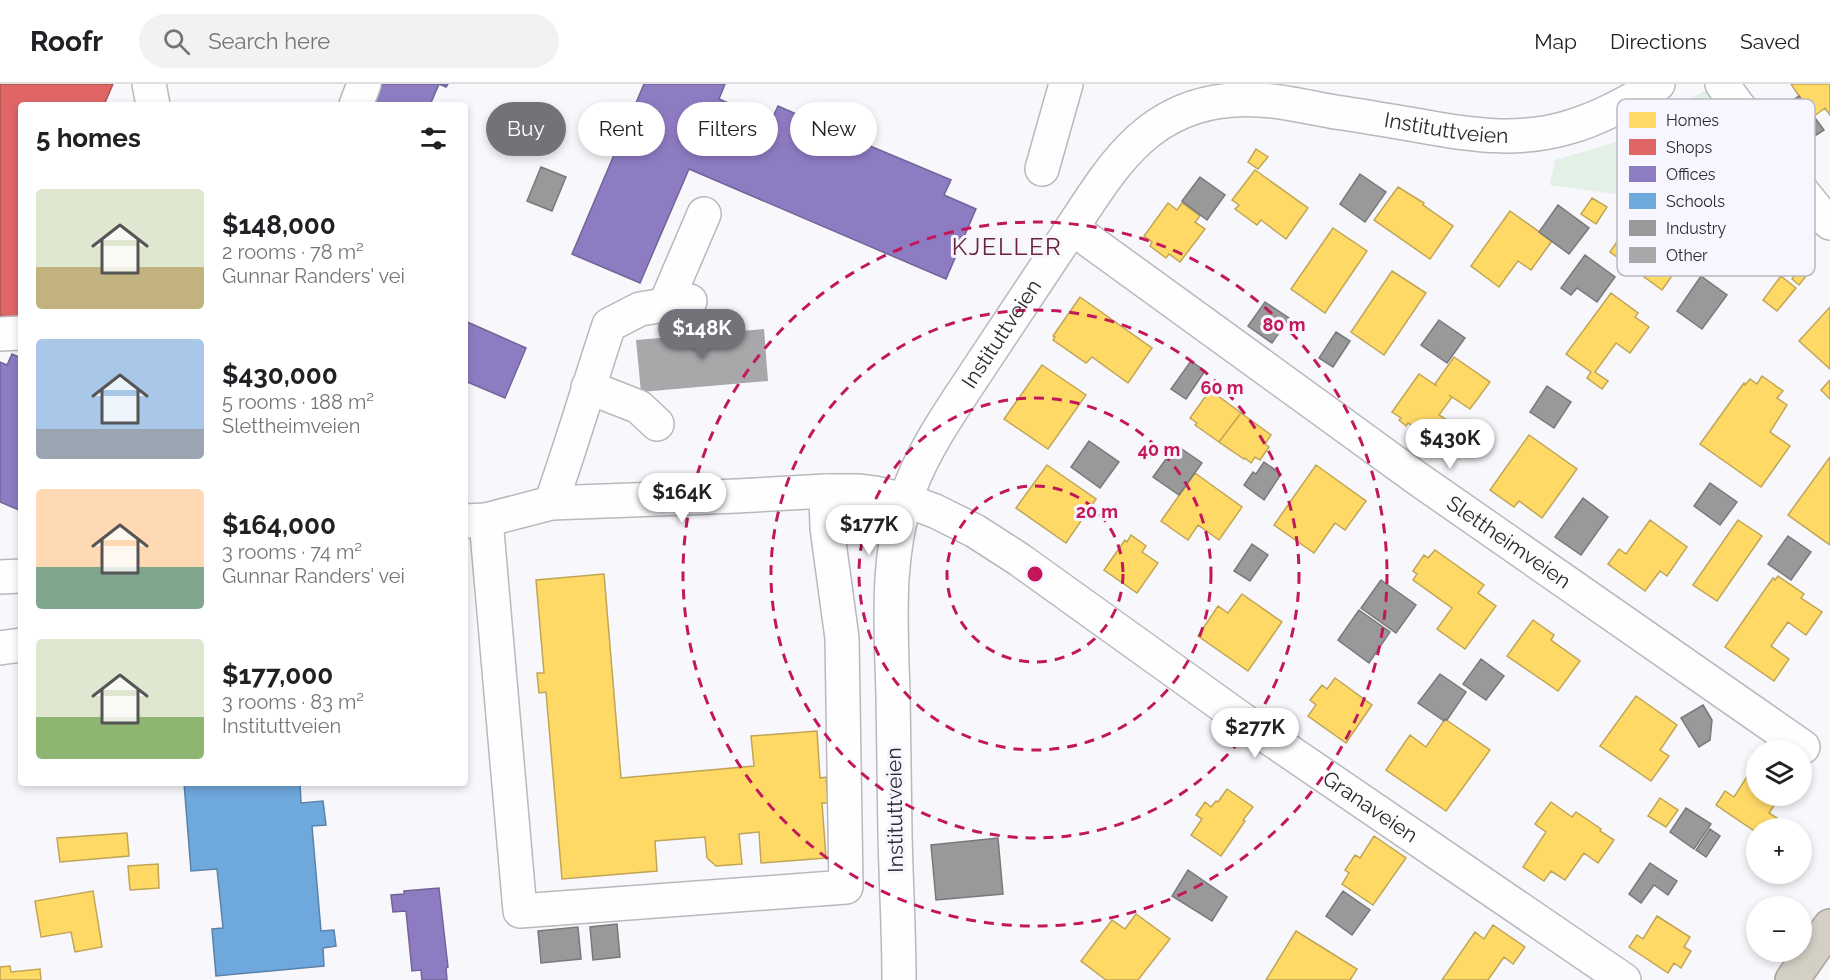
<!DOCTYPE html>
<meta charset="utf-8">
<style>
body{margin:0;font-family:Raleway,sans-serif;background:#f2f2f2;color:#202124;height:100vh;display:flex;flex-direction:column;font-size:22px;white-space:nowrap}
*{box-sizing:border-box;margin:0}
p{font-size:20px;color:#757577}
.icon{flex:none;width:33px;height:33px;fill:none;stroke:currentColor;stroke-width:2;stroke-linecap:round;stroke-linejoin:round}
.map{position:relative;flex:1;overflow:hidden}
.details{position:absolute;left:18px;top:18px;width:450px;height:684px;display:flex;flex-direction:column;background:#fff;border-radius:6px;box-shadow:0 3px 9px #0003}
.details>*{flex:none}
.guide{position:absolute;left:486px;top:18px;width:570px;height:54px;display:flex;gap:12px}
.buttons{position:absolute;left:1746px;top:656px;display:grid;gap:12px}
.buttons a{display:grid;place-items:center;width:66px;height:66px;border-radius:50%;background:#fff;box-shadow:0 3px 9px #0003;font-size:30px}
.price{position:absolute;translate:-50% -51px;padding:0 14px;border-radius:21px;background:#fff;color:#222;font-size:20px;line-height:39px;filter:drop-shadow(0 2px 3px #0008)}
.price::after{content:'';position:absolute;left:50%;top:36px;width:18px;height:14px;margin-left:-9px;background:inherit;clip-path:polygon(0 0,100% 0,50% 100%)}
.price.on{background:#747278;color:#fff}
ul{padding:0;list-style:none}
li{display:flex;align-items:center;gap:18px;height:150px;padding:0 18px}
li span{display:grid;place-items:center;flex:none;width:168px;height:120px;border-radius:6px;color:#555}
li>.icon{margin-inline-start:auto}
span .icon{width:72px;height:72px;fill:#fffc;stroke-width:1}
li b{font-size:26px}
h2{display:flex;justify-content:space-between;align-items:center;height:72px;padding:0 18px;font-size:26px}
.chip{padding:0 21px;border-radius:27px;background:#fff;box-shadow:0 3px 9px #0003;font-size:21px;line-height:54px}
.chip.on{background:#747278;color:#fff}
header{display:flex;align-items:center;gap:36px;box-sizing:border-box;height:84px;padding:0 30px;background:#fff;border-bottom:2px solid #e0e0e0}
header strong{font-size:28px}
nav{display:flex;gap:33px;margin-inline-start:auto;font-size:21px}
.search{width:420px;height:54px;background:#f2f2f2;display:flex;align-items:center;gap:15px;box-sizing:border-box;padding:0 21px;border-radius:33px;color:#757577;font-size:22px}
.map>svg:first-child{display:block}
.green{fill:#e3f0e6}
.homes{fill:#ffd966;stroke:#c0a556;stroke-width:1.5}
.shops{fill:#e06666;stroke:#aa5456;stroke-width:1.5}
.offices{fill:#8e7cc3;stroke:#716498;stroke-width:1.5}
.schools{fill:#6fa8dc;stroke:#5b82a9;stroke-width:1.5}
.industry{fill:#999;stroke:#79787a;stroke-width:1.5}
.building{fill:#aaa7ab}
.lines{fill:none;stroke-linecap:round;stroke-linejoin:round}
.minor-casing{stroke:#b9b8bd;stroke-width:36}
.highway-casing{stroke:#a7a299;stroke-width:36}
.minor{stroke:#fefefe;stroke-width:33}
.highway{stroke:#d3cfc5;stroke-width:33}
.ring{fill:none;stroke:#c2185b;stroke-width:3;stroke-dasharray:10 8}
.labels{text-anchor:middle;stroke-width:6;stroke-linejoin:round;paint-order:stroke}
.street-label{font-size:21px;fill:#2d2b32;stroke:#f7f5fd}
.quarter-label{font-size:24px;letter-spacing:1.5px;fill:#692331;stroke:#f7f5fd}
.key{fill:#f7f5fd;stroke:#bab8c0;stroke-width:1.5}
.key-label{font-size:16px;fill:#2d2b32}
.centre{fill:#c2185b;stroke:#f7f5fd;stroke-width:3}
.ring-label{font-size:18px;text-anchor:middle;font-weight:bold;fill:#c2185b;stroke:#f7f5fd;stroke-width:6;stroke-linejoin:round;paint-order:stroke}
</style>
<header>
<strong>Roofr</strong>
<div class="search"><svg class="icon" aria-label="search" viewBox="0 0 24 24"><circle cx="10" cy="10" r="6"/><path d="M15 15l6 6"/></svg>Search here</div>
<nav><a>Map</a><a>Directions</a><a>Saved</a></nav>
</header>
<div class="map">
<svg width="1830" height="896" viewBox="0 0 1830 896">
<rect width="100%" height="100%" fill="#f8f7fb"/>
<path class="green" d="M1709,4L1798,126L1794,149L1780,164C1721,118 1621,112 1550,101L1555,76L1623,56Z"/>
<path class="homes" d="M1791,0H1830V31L1825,24L1813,33Z
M1256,65L1268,73L1258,85L1248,78Z
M1255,86L1308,124L1286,155L1261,136L1257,141L1235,125L1239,121L1232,116Z
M1398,103L1424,119L1423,121L1453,142L1430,175L1374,136Z
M1592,114L1607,123L1596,140L1581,130Z
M1168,119L1177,126L1182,119L1200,132L1195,138L1205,145L1180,178L1169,170L1166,174L1150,162L1152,158L1144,152Z
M1510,127L1552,157L1531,186L1518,177L1499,203L1471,182Z
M1633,134L1686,172L1662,206L1610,168Z
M1333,144L1367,167L1325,229L1291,205Z
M1804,181L1810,187L1799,201L1792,195Z
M1392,187L1426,209L1384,271L1351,248Z
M1781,192L1796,204L1777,227L1763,216Z
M1611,209L1638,229L1635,233L1649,243L1630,269L1616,259L1595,288L1608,297L1602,305L1587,294L1591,288L1566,270Z
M1080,213L1152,264L1128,299L1092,273L1086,279L1053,256L1055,253L1053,252Z
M1830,223V285L1799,257Z
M1454,273L1490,298L1470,325L1449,311L1452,313L1439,331L1447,336L1433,356L1408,339L1406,342L1399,336L1401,334L1392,328L1419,290L1437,302L1435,300Z
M1042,281L1086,311L1048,365L1004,335Z
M1762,292L1783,307L1777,314L1787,321L1770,348L1790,362L1761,403L1700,360L1744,299L1745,301L1750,295L1757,300Z
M1830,296V315L1821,306Z
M1210,306L1241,329L1219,358L1195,341L1197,339L1190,334Z
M1241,329L1271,351L1265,360L1269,363L1260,376L1255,373L1251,379L1245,374L1244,375L1219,358Z
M1529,351L1577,385L1542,434L1519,417L1514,423L1490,406Z
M1830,373V461L1788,431Z
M1047,381L1096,415L1066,459L1016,424Z
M1316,381L1366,417L1345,446L1335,439L1314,469L1274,441Z
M1195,389L1242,423L1219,456L1198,441L1188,456L1161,437Z
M1650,436L1687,463L1667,492L1660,487L1645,507L1608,480L1619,465L1626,470Z
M1738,436L1762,452L1717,517L1693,501Z
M1131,451L1146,462L1142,468L1158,479L1137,509L1104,486L1125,456L1127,458Z
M1435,466L1484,501L1478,509L1496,522L1465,565L1437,545L1452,524L1413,496L1417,490L1413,487L1424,471L1428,474Z
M604,490L621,694L754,682L751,652L817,647L820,694L826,693L828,719H822L826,774L761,779L759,748L739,750L742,780L716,782L707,774L705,753L655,757L657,787L562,795L546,608L539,609L537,589H544L536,496Z
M1778,492L1804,510L1801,514L1822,528L1806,551L1788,538L1771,562L1789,575L1774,597L1725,563L1773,494L1775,496Z
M1242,510L1282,538L1248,587L1198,552L1218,522L1228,529Z
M1533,536L1554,551L1551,556L1580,577L1558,607L1507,572Z
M1335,594L1372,621L1346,659L1308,632L1316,621L1310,616L1322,601L1327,605Z
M1636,612L1677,641L1660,666L1669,672L1651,697L1600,662Z
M1445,635L1490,666L1446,727L1386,686L1410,651L1426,663Z
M1748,691L1756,697V711L1780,712L1769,729L1777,734L1770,744H1756V748L1716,721L1725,707L1734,713Z
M1227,705L1253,723L1243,736L1245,737L1221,772L1191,751L1202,735L1196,731L1205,718L1211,723L1216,717L1218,718Z
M1660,714L1678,726L1666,743L1648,732Z
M1551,718L1572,733L1576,728L1601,745L1600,747L1614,756L1598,779L1584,769L1565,796L1551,787L1544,797L1523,783L1546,748L1535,740Z
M127,749L129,772L60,778L57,754Z
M1374,752L1406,774L1373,821L1342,800L1349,789L1345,786L1355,771L1360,774Z
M158,780L159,804L130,806L128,782Z
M93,807L102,863L75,868L71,848L41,853L35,817Z
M1136,830L1170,855L1138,896H1106L1081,877L1112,836L1125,845Z
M1657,832L1690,853L1684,863L1691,867L1681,884L1674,879L1668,889L1629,863L1637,851L1643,855Z
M1493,841L1525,863L1513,880L1504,873L1488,896H1442L1475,848L1484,855Z
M1296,847L1357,885L1350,896H1266Z
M10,882L11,888L40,885L41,896H0V883Z"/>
<path class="shops" d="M0,0H113L104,21H21L20,240L0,231Z"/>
<path class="offices" d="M382,0H448L446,3L439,0L430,21H373Z
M644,0H725L719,15L747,27L771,37L778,22L826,43L819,57L838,65L844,51L951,96L944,111L976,125L946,195L689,85L640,199L572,170Z
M465,237L526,264L505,314L465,297Z
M12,270L21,274V422L19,426L0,418V278L7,281Z
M439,804L448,883L446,884L447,896H422L421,886L412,887L406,827L393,828L391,811L404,810V807Z"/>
<path class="schools" d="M184,699H300L301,719L323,717L326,741L312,742L321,847L334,846L336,862L323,864L324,882L216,892L212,845L223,844L217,785L191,787Z"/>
<path class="industry" d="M1799,12L1824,46L1796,64L1772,30Z
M541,83L566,93L552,127L527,117Z
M1360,90L1386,108L1365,138L1340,120Z
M1200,93L1225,111L1207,136L1182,117Z
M1558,121L1589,144L1569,170L1539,148Z
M1585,171L1615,193L1597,218L1577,204L1571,211L1561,204Z
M1701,192L1727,211L1702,245L1677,227Z
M1265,218L1289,234L1272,259L1248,242Z
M1439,236L1465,254L1447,279L1421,261Z
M1336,248L1350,257L1333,283L1319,274Z
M1191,277L1205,287L1186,315L1171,305Z
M1547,302L1571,318L1554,344L1530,328Z
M1089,357L1119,378L1100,404L1071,383Z
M1176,361L1202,379L1179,411L1153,393Z
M1264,378L1281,390L1264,416L1244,401L1253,388L1256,390Z
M1710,399L1737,418L1720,441L1694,422Z
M1583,414L1608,433L1581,471L1555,453Z
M1788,452L1811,468L1791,496L1768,480Z
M1252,460L1268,471L1250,497L1234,487Z
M1381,496L1416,521L1396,549L1361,524Z
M1359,526L1390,548L1369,579L1338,556Z
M1481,575L1504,592L1486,616L1463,600Z
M1440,590L1466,608L1447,636L1445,635L1444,637L1418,619Z
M1703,621L1712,636L1710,656L1699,663L1681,634Z
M1686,724L1711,740L1694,765L1670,748Z
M1710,745L1720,752L1706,773L1696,766Z
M998,754L1003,810L936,816L931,761Z
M1650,779L1677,797L1668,811L1654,801L1641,819L1629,810Z
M1188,786L1227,813L1212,837L1172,812Z
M1343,807L1370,826L1352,851L1326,832Z
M617,840L620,873L593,876L590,843Z
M578,843L581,875L541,879L538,847Z"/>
<path class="building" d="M764,245L768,297L641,308L636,256Z"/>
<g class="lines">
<defs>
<g id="minor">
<path d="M149,0L153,21"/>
<path d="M1722,0L1792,95L1821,131L1830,139"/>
<path d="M356,21L364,0"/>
<path d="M1042,85L1066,0"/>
<path id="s1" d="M1072,144L1418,395L1803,663"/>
<path d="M665,221L704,130"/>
<path d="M0,250L21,249"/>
<path d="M588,303L639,323L657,340"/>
<path d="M551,419C572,360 589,301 609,241L640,225L690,217"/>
<path d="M486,436L520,827L846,803L842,554L827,444L826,407"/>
<path id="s2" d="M465,437L486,436L551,419L737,412L826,407H860L875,409L905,416L935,427L975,447L1020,476L1240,634L1624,896"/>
<path d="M0,493L21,492"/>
<path d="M0,564L21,561"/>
<path id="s3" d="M899,896C899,847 896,799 895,750C894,704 894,657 893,611C891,542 885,467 911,401C927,360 953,324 977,287C1005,245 1033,202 1062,159C1107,92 1141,22 1233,16C1267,13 1301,22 1335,28C1363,32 1392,37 1421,42C1470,51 1517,58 1566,44C1599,35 1629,18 1658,0"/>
</g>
<path id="highway" d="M1792,896L1830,842"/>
</defs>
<use href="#minor" class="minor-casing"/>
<use href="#highway" class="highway-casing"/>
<use href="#minor" class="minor"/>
<use href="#highway" class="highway"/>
</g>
<g class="ring">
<circle cx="1035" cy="490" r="88"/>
<circle cx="1035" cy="490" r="176"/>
<circle cx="1035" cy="490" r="264"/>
<circle cx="1035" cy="490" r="352"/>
</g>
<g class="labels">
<g class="street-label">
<text dy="7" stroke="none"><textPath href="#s3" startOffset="1232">Instituttveien</textPath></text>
<text dy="7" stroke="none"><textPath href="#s3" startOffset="674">Instituttveien</textPath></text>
<text dy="7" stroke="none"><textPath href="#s1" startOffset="538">Slettheimveien</textPath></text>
<text dy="7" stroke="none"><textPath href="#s2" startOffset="1002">Granaveien</textPath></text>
<text transform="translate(895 726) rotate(-91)" y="7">Instituttveien</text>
</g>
<g class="quarter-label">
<text x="1007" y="171">KJELLER</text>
</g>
</g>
<rect x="1617" y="15" width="198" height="177" rx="9" class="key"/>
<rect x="1629" y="28" width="27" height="16" fill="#ffd966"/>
<rect x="1629" y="55" width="27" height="16" fill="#e06666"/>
<rect x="1629" y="82" width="27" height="16" fill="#8e7cc3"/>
<rect x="1629" y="109" width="27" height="16" fill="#6fa8dc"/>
<rect x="1629" y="136" width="27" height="16" fill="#999"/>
<rect x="1629" y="163" width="27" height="16" fill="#aaa7ab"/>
<g class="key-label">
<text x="1666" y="42">Homes</text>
<text x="1666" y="69">Shops</text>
<text x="1666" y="96">Offices</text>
<text x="1666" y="123">Schools</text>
<text x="1666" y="150">Industry</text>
<text x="1666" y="177">Other</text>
</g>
<circle cx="1035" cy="490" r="9" class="centre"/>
<g class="ring-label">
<text x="1284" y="247">80 m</text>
<text x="1222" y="310">60 m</text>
<text x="1159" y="372">40 m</text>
<text x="1097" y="434">20 m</text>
</g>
</svg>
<div class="buttons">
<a><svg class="icon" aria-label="layers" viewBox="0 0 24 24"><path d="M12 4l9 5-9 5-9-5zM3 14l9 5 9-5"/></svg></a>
<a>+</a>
<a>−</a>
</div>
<b class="price on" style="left:702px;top:276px">$148K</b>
<b class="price" style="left:1450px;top:386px">$430K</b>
<b class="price" style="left:682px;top:440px">$164K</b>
<b class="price" style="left:869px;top:472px">$177K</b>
<b class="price" style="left:1255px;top:675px">$277K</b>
<div class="guide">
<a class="chip on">Buy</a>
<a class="chip">Rent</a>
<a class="chip">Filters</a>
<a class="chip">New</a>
</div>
<section class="details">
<h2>5 homes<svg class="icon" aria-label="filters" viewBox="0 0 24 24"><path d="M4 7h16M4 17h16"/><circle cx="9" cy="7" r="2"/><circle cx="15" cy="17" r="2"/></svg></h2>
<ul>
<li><span style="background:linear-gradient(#dfe7d0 65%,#c2b280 0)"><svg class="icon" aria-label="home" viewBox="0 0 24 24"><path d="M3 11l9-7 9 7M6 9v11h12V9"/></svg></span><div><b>$148,000</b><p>2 rooms · 78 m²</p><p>Gunnar Randers' vei</p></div></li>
<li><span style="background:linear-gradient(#a9c7e8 75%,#9aa5b1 0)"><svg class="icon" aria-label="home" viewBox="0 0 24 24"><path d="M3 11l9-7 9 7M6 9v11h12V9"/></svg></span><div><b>$430,000</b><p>5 rooms · 188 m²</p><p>Slettheimveien</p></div></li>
<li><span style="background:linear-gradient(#ffd9b3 65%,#7fa58c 0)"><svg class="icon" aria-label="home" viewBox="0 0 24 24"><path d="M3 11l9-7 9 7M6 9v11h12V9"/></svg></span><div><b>$164,000</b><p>3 rooms · 74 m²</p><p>Gunnar Randers' vei</p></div></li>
<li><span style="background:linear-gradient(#dfe7d0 65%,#8fb573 0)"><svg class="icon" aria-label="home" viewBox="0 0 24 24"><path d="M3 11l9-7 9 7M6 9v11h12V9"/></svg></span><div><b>$177,000</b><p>3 rooms · 83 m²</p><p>Instituttveien</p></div></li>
</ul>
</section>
</div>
